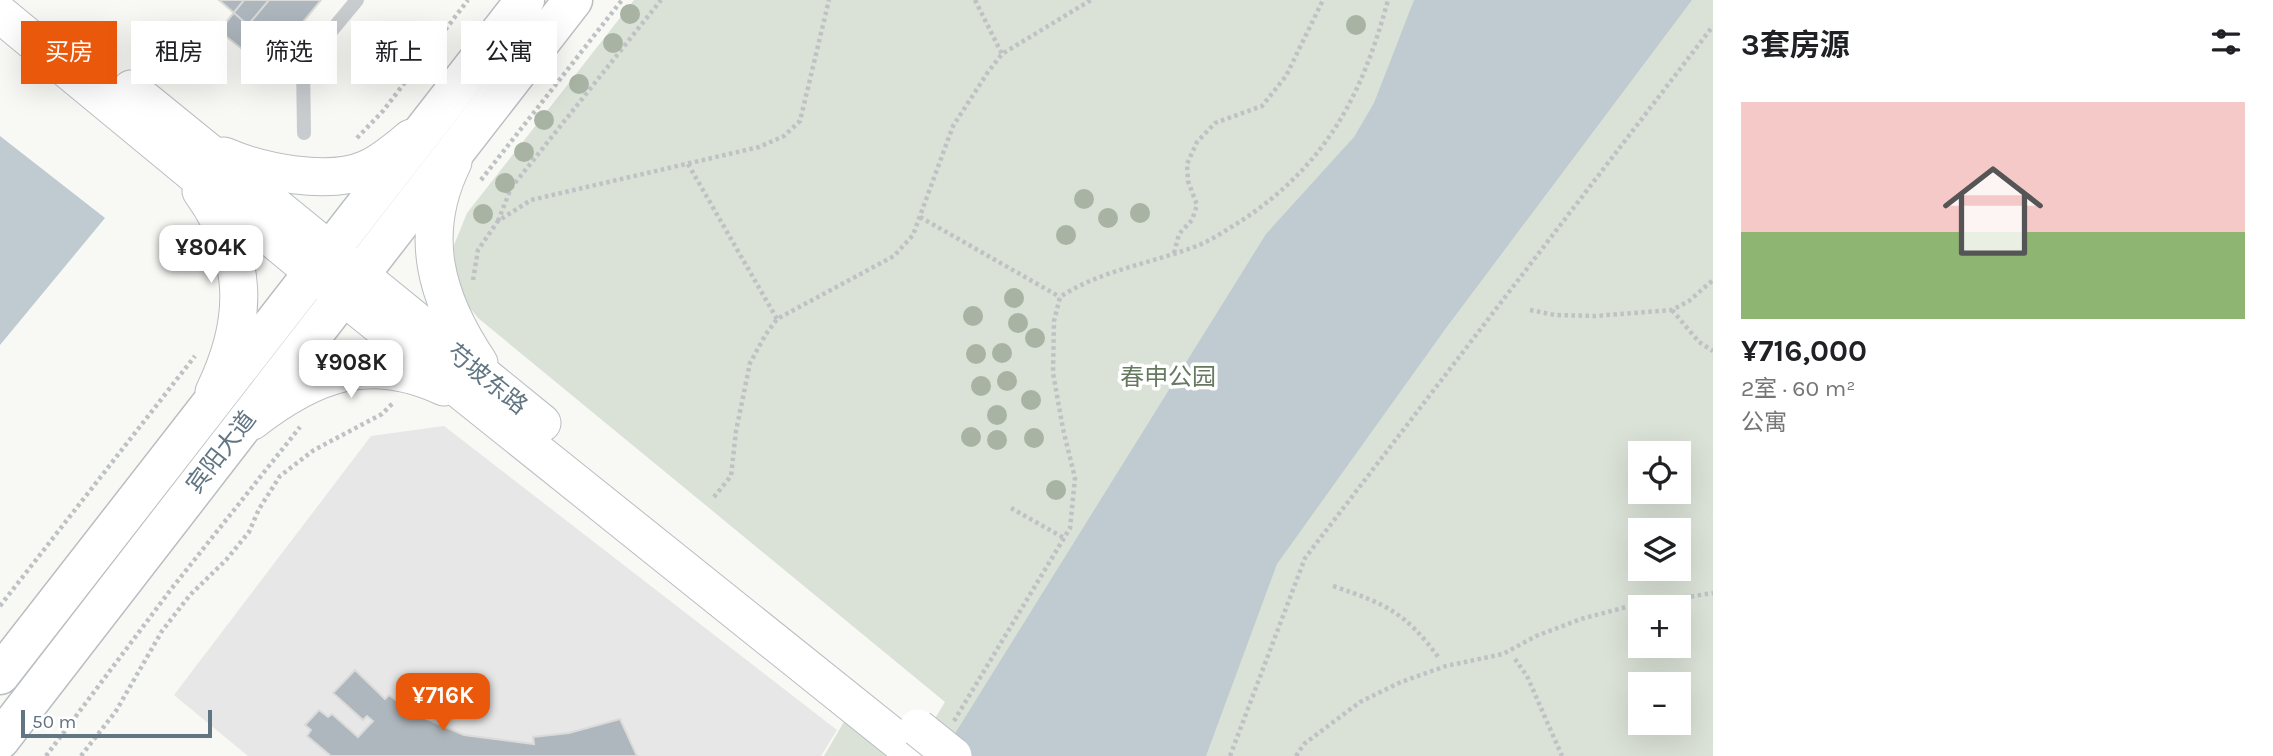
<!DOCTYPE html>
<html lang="zh">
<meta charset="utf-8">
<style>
body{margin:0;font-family:Karla,"Noto Sans SC",sans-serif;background:#f2f2f2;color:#202124;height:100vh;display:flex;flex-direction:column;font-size:26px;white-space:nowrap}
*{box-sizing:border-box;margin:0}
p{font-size:23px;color:#757577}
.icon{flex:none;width:38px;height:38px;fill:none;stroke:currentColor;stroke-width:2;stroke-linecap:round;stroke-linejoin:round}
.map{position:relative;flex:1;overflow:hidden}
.details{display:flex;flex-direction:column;background:#fff;width:560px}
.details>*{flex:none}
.guide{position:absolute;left:21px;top:21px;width:665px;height:63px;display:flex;gap:14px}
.tools{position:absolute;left:1628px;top:441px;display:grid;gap:14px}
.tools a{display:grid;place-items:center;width:63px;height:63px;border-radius:0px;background:#fff;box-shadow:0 7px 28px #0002;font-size:35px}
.scale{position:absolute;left:21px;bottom:18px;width:191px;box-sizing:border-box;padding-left:7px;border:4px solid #617583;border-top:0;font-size:19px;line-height:24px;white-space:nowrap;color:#617583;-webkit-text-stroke:5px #fff;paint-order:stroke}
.price{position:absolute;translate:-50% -60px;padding:0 16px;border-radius:14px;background:#fff;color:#222;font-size:23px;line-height:46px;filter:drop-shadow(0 2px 4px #0008)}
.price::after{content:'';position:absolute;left:50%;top:42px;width:21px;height:16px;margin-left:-10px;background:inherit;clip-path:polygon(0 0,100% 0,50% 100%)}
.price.on{background:#ea580c;color:#fff}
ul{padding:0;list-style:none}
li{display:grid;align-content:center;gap:14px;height:371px;padding:0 28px}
li span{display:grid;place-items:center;height:217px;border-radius:0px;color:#555}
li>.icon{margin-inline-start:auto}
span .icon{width:126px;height:126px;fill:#fffc;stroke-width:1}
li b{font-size:30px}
h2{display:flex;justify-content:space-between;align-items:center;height:84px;padding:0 28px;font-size:30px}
.tag{padding:0 24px;border-radius:0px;background:#fff;box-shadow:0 7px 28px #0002;font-size:24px;line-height:63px}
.tag.on{background:#ea580c;color:#fff}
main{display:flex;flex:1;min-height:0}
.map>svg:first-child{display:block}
.built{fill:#e6e7e6}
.green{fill:#dae1d6;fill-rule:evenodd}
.water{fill:#bfcbd0}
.building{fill:#aeb7bd;stroke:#dadad8;stroke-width:2}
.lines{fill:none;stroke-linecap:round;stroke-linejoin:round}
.secondary-casing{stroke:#b8bec2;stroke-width:39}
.highway-casing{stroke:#babec1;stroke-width:41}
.path{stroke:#bfc2c4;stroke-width:4.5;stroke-dasharray:3.5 3.5;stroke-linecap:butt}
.lane{stroke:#c8cccf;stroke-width:14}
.secondary{stroke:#fff;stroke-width:37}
.highway{stroke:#fff;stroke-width:38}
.secondary-bridge-casing{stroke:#b8bec2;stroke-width:39;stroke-linecap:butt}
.secondary-bridge{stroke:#fff;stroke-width:37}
.tree{fill:#a8b3a3}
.labels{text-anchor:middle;stroke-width:7;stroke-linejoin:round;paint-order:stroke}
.park-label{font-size:24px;fill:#667a60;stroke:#fff}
.street-label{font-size:24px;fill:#617583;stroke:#fff}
</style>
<main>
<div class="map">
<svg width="1713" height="756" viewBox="0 0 1713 756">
<rect width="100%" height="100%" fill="#f8f8f5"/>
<path class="built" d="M444,426L837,730L821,756H248L174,695L371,436Z"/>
<path class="green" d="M634,0H1713V756H912L945,702L478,318L455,289L454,245L467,213ZM1640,453H1678V492H1640ZM1640,530H1678V569H1640ZM1640,607H1678V646H1640ZM1640,684H1678V723H1640Z
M845,720L889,756H824Z"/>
<path class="water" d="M1414,0H1692L1446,328L1277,564L1206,756H941L1266,234L1354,137L1374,103Z
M0,136L105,218L0,345Z"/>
<path class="building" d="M219,0H269L248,25Z
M244,0H321L280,50L251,56L219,31Z
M355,670L385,699L389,695L413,713L464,735L534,744L533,737L569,733L620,719L637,756H331L307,736L311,730L305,725L319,710L328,717L332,714L358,737L373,721L367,716L363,720L333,693Z"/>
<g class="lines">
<defs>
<path id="secondary" d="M0,14L314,273L917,756
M131,89L542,423
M224,156C261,172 328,186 367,169C383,162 398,149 411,138
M453,162C417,235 436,299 479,363
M201,191C249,257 249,320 214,392
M252,421C314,373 369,352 444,387"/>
<path id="highway" d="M0,675L525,0
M0,740C190,492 382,247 573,0"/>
</defs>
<use href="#secondary" class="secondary-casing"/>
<use href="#highway" class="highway-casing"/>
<path class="path" d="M975,0L1002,54
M357,138L383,111L468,0
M688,164L777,319
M481,180L622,0
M920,217L1060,297
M498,221L511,188L661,0
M1174,253L1179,234L1192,220L1197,205L1188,181L1187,164L1197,142L1215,123L1262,106L1286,76L1323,0
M473,280L478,250L498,221L531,200L759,147L784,136L800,121L829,0
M1530,310L1555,315L1595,316L1672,310L1689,301L1713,280
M1672,310L1699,342L1713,351
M714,497L731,476L736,431L750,363L766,334L777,319L894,256L913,235L953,126L988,72L1002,54L1091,0
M1011,508L1064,538
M1333,586C1386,604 1405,612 1439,658
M0,606L195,356
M1515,659L1527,676L1562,756
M954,721L1070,528L1075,478L1063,429L1053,373L1054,321L1060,297C1101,270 1149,264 1194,247C1211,241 1226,230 1241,221C1326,165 1362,96 1388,0
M46,756L172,588L300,427
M81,756L116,711L162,631L190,595L226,560L249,532L259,509L280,476L314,450L382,414L394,402
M1230,756L1305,558L1713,26
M1296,756L1304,744L1360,702L1401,682L1446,666L1503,654L1536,636L1581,619L1630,606L1713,593"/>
<path class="lane" d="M304,133L303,65L357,0"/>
<use href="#secondary" class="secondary"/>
<use href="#highway" class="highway"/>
<defs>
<path id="secondary-bridge" d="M918,728L953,756"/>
</defs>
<use href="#secondary-bridge" class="secondary-bridge-casing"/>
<use href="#secondary-bridge" class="secondary-bridge"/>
</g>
<g class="tree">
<circle cx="630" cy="14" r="10"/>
<circle cx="1356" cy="25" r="10"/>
<circle cx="613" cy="43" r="10"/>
<circle cx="579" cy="84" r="10"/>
<circle cx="544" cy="120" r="10"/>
<circle cx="524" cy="152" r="10"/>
<circle cx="505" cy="183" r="10"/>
<circle cx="1084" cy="199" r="10"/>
<circle cx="1140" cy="213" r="10"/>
<circle cx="483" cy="214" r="10"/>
<circle cx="1108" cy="218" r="10"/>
<circle cx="1066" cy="235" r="10"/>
<circle cx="1014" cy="298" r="10"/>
<circle cx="973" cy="316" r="10"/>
<circle cx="1018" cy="323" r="10"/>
<circle cx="1035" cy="338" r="10"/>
<circle cx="1002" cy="353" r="10"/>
<circle cx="976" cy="354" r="10"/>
<circle cx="1007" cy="381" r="10"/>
<circle cx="981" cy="386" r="10"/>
<circle cx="1031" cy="400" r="10"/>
<circle cx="997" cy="415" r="10"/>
<circle cx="971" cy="437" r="10"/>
<circle cx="1034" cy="438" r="10"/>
<circle cx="997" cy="440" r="10"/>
<circle cx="1056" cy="490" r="10"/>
</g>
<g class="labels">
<g class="park-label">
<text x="1168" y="385">春申公园</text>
</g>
<g class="street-label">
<text transform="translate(487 379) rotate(39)" y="8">芍坡东路</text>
<text transform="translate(221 452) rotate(-52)" y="8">宾阳大道</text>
</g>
</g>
</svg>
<div class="tools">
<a><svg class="icon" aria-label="locate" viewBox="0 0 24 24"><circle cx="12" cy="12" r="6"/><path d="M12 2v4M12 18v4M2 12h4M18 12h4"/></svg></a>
<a><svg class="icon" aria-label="layers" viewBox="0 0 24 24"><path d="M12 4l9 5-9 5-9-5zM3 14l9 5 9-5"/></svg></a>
<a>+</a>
<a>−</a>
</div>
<div class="scale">50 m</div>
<b class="price" style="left:211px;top:285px">¥804K</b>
<b class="price" style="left:351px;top:400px">¥908K</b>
<b class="price on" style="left:443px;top:733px">¥716K</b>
<div class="guide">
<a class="tag on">买房</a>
<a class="tag">租房</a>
<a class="tag">筛选</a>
<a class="tag">新上</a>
<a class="tag">公寓</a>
</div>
</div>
<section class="details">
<h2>3套房源<svg class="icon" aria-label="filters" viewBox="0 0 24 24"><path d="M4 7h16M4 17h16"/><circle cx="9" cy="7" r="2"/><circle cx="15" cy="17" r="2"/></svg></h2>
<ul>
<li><span style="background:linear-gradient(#f6c9c9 60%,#8fb573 0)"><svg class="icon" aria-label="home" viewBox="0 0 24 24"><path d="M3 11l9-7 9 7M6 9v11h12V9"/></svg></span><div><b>¥716,000</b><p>2室 · 60 m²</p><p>公寓</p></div></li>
</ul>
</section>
</main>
